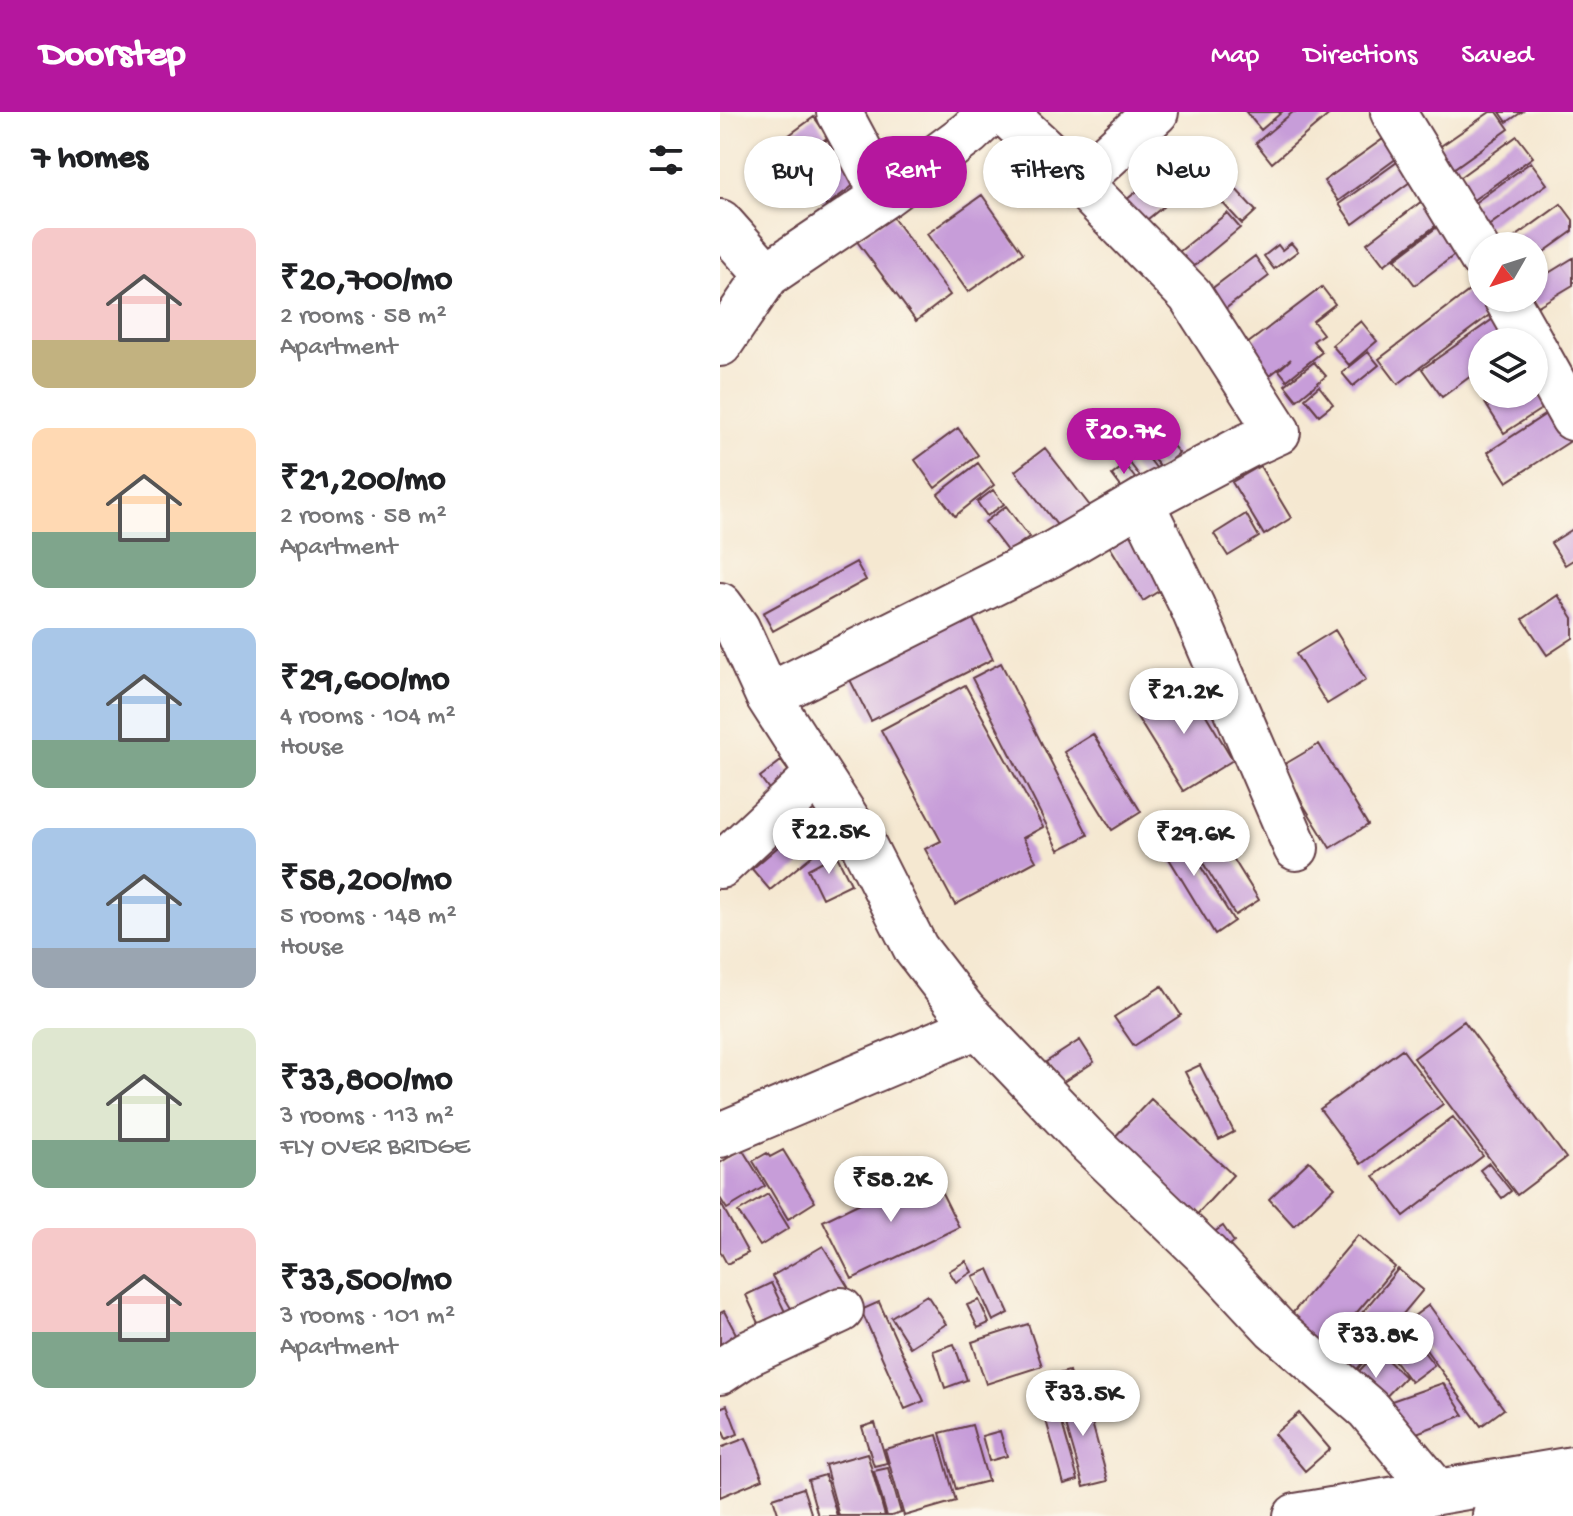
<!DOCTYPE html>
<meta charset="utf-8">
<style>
body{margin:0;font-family:"Gochi Hand",sans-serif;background:#f6f6f6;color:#202124;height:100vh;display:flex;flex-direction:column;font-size:30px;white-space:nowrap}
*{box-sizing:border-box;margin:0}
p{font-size:26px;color:#757577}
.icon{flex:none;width:44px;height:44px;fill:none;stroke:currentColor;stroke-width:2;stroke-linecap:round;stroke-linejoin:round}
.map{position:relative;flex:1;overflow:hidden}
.sheet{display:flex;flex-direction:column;background:#fff;width:720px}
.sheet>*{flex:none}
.guide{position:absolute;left:24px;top:24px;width:708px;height:72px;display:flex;gap:16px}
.needle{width:52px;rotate:231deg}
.fabs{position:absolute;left:748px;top:120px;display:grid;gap:16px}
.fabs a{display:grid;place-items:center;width:80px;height:80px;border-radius:50%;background:#fff;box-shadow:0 2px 6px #0004;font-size:40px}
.price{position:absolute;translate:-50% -68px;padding:0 18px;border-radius:28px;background:#fff;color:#222;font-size:26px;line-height:52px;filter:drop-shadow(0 2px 4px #0008)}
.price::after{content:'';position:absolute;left:50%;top:48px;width:24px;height:18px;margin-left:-12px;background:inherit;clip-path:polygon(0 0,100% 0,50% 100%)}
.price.selected{background:#b5179e;color:#fff}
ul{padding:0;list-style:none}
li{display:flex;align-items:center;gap:24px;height:200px;padding:0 32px}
li span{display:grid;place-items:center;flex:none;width:224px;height:160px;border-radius:16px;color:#555}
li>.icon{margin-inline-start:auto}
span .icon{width:96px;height:96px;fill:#fffc;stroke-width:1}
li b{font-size:34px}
h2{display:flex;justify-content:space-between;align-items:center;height:96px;padding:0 32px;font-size:34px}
.tag{padding:0 28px;border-radius:36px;background:#fff;box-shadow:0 2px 6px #0004;font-size:28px;line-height:72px}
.tag.selected{background:#b5179e;color:#fff}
header{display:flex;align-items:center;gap:48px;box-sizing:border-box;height:112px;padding:0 40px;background:#b5179e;color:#fff}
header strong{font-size:38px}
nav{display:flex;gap:44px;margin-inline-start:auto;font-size:28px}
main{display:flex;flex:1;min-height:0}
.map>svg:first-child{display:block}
.building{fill:#c79dd9}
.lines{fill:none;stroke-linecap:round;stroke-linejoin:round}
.minor-casing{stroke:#643d44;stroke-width:48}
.minor{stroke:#fff;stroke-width:44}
</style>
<header>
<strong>Doorstep</strong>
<nav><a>Map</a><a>Directions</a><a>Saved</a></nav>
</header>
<main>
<section class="sheet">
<h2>7 homes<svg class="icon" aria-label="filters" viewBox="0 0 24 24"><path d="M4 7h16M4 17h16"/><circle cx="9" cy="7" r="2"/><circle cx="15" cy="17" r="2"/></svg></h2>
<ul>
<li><span style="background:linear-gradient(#f6c9c9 70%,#c2b280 0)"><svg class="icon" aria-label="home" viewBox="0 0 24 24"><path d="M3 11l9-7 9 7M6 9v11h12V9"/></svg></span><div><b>₹20,700/mo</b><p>2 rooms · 58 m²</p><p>Apartment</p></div></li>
<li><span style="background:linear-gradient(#ffd9b3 65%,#7fa58c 0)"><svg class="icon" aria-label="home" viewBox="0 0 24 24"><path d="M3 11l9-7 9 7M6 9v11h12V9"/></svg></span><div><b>₹21,200/mo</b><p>2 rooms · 58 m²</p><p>Apartment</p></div></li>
<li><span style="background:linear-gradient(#a9c7e8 70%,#7fa58c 0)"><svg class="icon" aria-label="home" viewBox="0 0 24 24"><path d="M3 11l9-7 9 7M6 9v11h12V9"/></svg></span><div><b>₹29,600/mo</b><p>4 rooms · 104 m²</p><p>House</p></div></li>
<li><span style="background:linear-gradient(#a9c7e8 75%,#9aa5b1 0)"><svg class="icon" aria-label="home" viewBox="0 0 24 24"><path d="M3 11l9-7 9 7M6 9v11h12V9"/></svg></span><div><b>₹58,200/mo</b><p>5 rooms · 148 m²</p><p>House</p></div></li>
<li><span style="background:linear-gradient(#dfe7d0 70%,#7fa58c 0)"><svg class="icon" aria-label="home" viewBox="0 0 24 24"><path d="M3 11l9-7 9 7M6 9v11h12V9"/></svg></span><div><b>₹33,800/mo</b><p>3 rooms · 113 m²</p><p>FLY OVER BRIDGE</p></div></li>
<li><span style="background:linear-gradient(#f6c9c9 65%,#7fa58c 0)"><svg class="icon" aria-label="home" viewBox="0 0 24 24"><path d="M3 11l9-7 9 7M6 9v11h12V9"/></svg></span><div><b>₹33,500/mo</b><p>3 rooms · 101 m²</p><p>Apartment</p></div></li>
</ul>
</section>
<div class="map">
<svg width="853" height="1404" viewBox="0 0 853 1404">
<rect width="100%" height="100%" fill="#fbf7ec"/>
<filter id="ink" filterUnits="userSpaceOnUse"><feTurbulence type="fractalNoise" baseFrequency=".0125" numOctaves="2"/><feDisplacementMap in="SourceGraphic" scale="16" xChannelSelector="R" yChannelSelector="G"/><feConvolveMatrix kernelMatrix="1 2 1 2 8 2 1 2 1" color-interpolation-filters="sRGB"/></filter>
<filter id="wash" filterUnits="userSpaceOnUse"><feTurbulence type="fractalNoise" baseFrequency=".006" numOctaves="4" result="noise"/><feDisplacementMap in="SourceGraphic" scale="32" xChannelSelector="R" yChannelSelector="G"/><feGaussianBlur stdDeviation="1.8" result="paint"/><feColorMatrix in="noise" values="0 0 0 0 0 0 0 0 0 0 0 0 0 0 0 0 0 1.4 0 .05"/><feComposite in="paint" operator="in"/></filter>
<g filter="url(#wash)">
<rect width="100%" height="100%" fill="#f5e8d1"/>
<g id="blocks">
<path class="building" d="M526,0H562L541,18Z
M573,0H612L552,51L536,31Z
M770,0H777L789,17L733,57L718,36Z
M780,0H802L787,10Z
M94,5L108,25L76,49L61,29Z
M116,21L147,63L106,94L96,80L88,86L77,70L84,65L75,52Z
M797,24L813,45L752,89L736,68Z
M663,27L677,46L618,89L604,69Z
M474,33L492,55L418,115L400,93Z
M680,48L694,67L633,112L619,92Z
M811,50L827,72L764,117L749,95Z
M513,74L536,99L522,112L499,87Z
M262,83L303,141L248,180L207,122Z
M706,86L723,108L664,153L647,131Z
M841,92L853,108V119L814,147V134H783Z
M507,101L520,116L468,159L454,144Z
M171,103L230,183L196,209L136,128Z
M725,109L745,135L695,173L675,147Z
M571,131L578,139L554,157L544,144L558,133L562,138Z
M535,144L549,164L505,197L490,178Z
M853,146V173L818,194L813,186L814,170Z
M757,173L762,180V186H767L776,198L678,272L659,247Z
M602,175L615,192L593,209L603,222L593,229L602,240L567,268L559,258L571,247L549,264L527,232Z
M776,205L793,230H762V256L722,285L702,257Z
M641,209L657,229L629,253L612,233Z
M648,240L659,253L633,274L622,261Z
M594,250L606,264L577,288L565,273Z
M599,274L613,292L599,303L585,286Z
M814,275L826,294L784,321L765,291L779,282H814Z
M829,300L849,330L787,370L768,340Z
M434,312L459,341L441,356L417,327Z
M238,316L258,343L215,376L195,348Z
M406,317L437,357L423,368L392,328Z
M325,336L377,403L347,426L295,359Z
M258,351L274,373L235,404L218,382Z
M405,353L415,366L402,376L392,363Z
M540,354L571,406L544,423L512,370Z
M273,378L284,392L267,404L257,390Z
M286,394L309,425L288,440L265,410Z
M526,402L539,425L508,444L494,422Z
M415,407L453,470L423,489L384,425Z
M853,417V448L845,453L831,431Z
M136,450L146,468L53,519L43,501Z
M838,483L853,506V526L827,543L803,507Z
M248,497L273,547L151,609L126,560Z
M615,518L646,568L607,592L576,542Z
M281,551L368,723L339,738L252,566Z
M465,568L513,648L463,679L414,600Z
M245,573L323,715L303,726L316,749L235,793L205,737L221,729L161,618Z
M373,622L421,700L392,718L344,640Z
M599,632L648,713L610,736L560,655Z
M61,649L75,668L54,684L40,665Z
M92,706L111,728L50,778L32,757Z
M453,709L514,809L495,822L434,722Z
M490,709L539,788L515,803L466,723Z
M116,742L131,772L102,786L88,757Z
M442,874L461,903L414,934L394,905Z
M744,909L846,1046L797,1083L694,946Z
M360,928L374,950L340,972L326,950Z
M682,937L723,992L641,1052L600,997Z
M480,953L514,1020L499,1028L465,960Z
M431,987L513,1063L472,1108L389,1031Z
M733,1005L763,1044L684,1104L654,1064Z
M22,1037L45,1074L7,1097L0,1086V1051Z
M63,1038L95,1090L68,1107L33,1049L47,1041L50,1045Z
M589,1049L615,1075L574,1114L549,1087Z
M769,1051L791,1079L782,1086L760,1058Z
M210,1057L239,1115L132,1167L103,1109Z
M48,1082L69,1116L40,1134L18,1100Z
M0,1090L28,1141L7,1152L0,1139Z
M503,1114L514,1130L496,1143L484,1127Z
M638,1123L675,1155L602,1242L565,1210Z
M103,1134L128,1175L76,1205L52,1164Z
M246,1149L252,1160L236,1170L229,1159Z
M269,1157L289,1201L273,1209L253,1164Z
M678,1157L703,1178L629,1267L604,1247Z
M51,1171L69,1208L43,1220L26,1183Z
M207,1183L226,1212L190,1235L171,1205Z
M259,1188L269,1211L258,1216L247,1193Z
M159,1190L204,1289L185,1297L141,1198Z
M709,1193L784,1297L761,1314L686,1210Z
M4,1199L24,1237L0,1249V1201Z
M308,1212L322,1254L266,1272L252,1230Z
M684,1214L714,1253L691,1270L661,1231Z
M234,1232L247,1268L225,1276L213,1239Z
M658,1239L685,1265L654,1297L627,1272Z
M349,1259L354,1277L343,1280L338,1262Z
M723,1271L744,1303L686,1325L660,1293Z
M363,1278L388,1369L364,1375L338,1285Z
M336,1290L358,1368L344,1372L322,1294Z
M7,1293L18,1322L6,1327L0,1313V1296Z
M579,1301L610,1337L585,1359L554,1322Z
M155,1311L167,1351L154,1354L142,1315Z
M252,1313L268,1369L236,1377L220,1321Z
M280,1319L287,1344L269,1349L262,1324Z
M217,1323L236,1389L184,1404L165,1337Z
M26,1326L43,1367L0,1385V1336Z
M147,1341L165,1404H119L105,1353Z
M168,1356L181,1401L171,1404H167L154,1359Z
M105,1363L117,1404H98L88,1368Z
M83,1376L92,1404H59L53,1386Z"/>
</g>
</g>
<g filter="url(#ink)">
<use href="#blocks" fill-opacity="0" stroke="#643d44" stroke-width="2"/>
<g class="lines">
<defs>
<path id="minor" d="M119,0L164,84
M673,0L762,146
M359,70L436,0
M0,110L47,163
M786,186L811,230
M0,232L47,163L164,84L249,21L271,0
M814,236L853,306
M421,390L472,494L576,736
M0,493L17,516L48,584L143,732L196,837L243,898L366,1027L487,1143L555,1216L648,1297L717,1380
M48,584L332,442L421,390L525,335L558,320L470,183L359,70L284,0
M0,754L97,663
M0,1023L258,914
M0,1260L27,1242L121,1198
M576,1404L853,1357
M775,1404L853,1391"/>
</defs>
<use href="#minor" class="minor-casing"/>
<use href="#minor" class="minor"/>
</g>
</g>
</svg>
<div class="fabs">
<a><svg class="needle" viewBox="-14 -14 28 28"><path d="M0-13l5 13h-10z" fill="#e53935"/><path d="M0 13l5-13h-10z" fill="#757577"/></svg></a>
<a><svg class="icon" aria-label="layers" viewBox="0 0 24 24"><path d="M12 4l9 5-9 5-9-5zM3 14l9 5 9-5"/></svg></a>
</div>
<b class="price selected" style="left:404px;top:364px">₹20.7K</b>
<b class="price" style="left:464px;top:624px">₹21.2K</b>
<b class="price" style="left:109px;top:764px">₹22.5K</b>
<b class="price" style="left:474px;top:766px">₹29.6K</b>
<b class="price" style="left:171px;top:1112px">₹58.2K</b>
<b class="price" style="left:656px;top:1268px">₹33.8K</b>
<b class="price" style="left:363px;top:1326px">₹33.5K</b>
<div class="guide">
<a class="tag">Buy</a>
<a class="tag selected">Rent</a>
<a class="tag">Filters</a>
<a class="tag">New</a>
</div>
</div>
</main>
